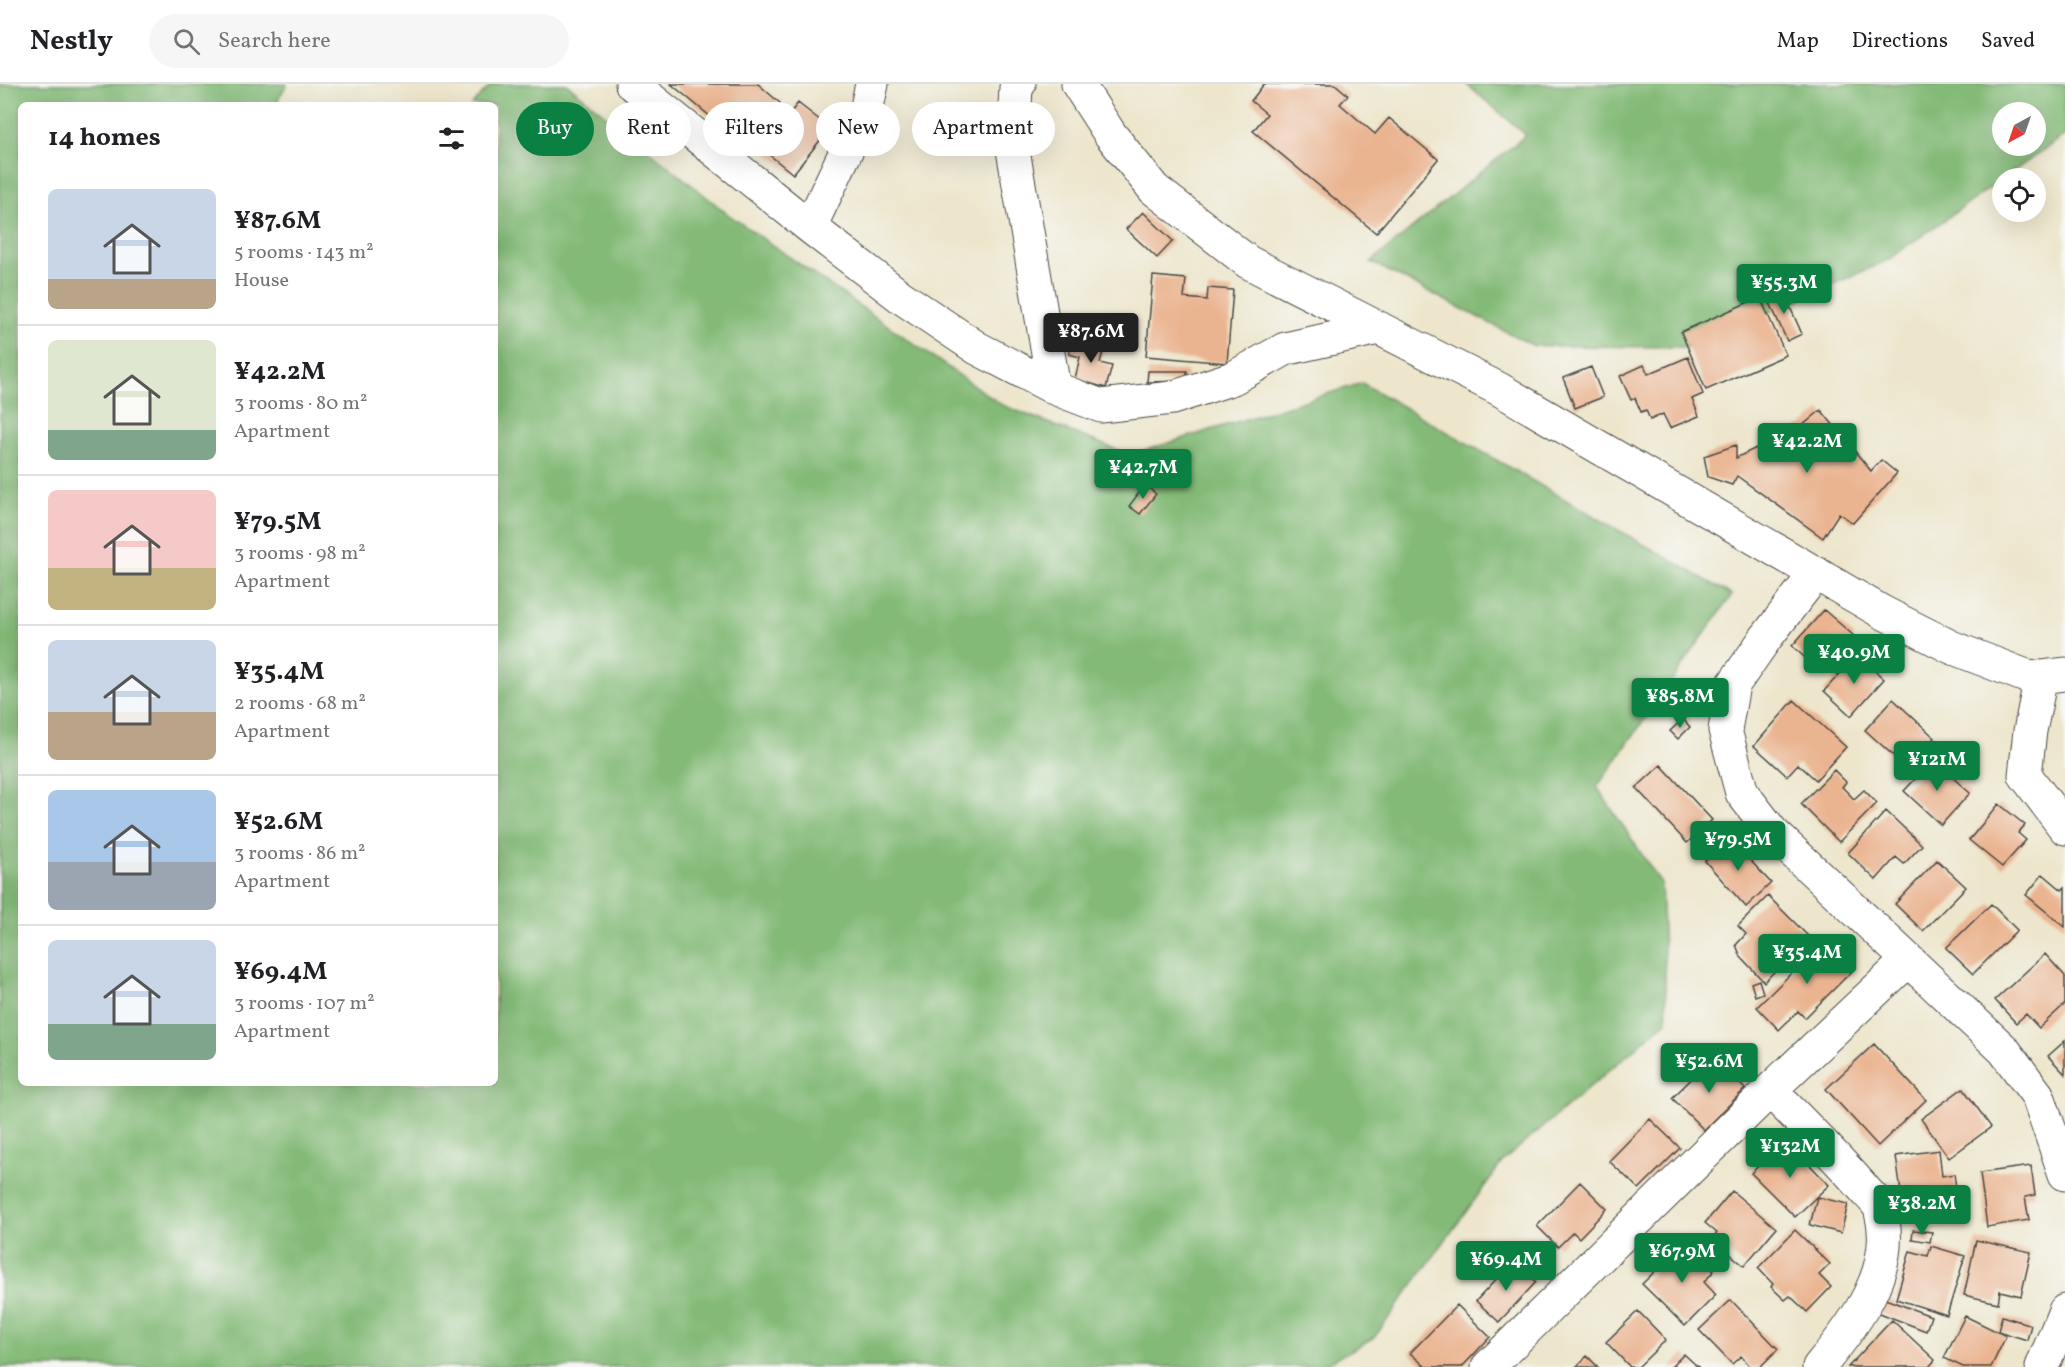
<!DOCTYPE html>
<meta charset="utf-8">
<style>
body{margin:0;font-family:Vollkorn,serif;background:#f6f6f6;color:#202124;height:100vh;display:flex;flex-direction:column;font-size:22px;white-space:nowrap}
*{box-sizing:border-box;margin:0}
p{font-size:20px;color:#757577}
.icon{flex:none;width:33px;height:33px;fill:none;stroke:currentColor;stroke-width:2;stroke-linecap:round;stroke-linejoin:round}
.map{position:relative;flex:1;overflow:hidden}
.sheet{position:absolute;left:18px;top:18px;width:480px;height:984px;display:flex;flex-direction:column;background:#fff;border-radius:9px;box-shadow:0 6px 24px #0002}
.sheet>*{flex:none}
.hud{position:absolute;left:516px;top:18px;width:570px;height:54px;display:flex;gap:12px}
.needle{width:39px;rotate:220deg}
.fabs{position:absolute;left:1992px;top:18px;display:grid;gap:12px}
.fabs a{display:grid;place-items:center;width:54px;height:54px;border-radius:50%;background:#fff;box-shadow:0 6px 24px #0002;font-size:30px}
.price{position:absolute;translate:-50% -51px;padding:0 14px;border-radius:6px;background:#0b8043;color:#fff;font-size:20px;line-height:39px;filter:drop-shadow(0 2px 3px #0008)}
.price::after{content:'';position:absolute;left:50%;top:36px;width:18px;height:14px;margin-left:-9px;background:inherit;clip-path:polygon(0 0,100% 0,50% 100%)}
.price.current{background:#222;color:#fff}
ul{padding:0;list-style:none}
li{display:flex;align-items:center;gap:18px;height:150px;padding:0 30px}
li+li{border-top:2px solid #e0e0e0}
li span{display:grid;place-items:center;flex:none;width:168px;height:120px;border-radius:9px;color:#555}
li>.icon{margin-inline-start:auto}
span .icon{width:72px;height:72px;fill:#fffc;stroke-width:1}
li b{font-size:26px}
h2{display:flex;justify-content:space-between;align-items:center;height:72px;padding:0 30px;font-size:26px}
.tag{padding:0 21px;border-radius:27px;background:#fff;box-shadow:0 6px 24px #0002;font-size:21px;line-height:54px}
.tag.current{background:#0b8043;color:#fff}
header{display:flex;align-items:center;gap:36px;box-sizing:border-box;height:84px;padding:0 30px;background:#fff;border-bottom:2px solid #e0e0e0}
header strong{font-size:28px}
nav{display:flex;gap:33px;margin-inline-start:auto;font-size:21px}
.search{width:420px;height:54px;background:#f6f6f6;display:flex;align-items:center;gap:15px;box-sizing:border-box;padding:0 21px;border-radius:33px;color:#757577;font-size:22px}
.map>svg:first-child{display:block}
.forest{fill:#83ba77;stroke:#577251;stroke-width:1.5;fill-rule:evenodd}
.building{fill:#eab490}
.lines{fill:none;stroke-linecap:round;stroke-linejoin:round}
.minor-casing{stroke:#484743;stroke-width:35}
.minor{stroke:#fff;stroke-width:33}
</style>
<header>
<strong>Nestly</strong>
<div class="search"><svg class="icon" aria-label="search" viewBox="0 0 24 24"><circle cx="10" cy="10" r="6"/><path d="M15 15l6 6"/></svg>Search here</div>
<nav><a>Map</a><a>Directions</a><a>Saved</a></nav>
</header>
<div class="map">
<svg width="2065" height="1283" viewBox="0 0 2065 1283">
<rect width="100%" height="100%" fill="#f6f6f2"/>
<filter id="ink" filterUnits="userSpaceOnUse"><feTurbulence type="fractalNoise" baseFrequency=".0167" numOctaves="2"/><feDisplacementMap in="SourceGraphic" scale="12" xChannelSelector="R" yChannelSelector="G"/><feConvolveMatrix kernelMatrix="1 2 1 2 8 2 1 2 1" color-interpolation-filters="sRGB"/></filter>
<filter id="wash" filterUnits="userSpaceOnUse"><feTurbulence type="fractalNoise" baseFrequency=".008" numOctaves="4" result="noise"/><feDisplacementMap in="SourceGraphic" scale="24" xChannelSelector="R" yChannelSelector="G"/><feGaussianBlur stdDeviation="1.35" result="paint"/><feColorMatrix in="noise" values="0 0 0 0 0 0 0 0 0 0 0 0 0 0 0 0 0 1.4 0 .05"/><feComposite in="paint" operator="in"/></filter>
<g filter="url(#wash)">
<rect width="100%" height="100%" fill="#ede6cc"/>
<path class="forest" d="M0,0H287L275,21H21V999H495V21H472L492,0H567L729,131L1002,321L1130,371L1362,299L1732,511L1597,703L1661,799L1667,937L1503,1077L1374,1254L1320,1283H0Z
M1466,0H2065V51L1886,177L1690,263L1534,262L1371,178L1526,51ZM2002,28H2036V62H2002Z"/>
<g id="blocks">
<path class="building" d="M671,0H758L780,19L745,61Z
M1264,0H1335L1348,11L1340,20L1375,50L1389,34L1438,75L1376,149L1253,47L1267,30L1251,17Z
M798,19L830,44L793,90L762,65Z
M1143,128L1173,157L1157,174L1126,145Z
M1153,192L1186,195L1184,214L1207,216L1208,204L1233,206L1227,279L1146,272Z
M1782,205L1802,250L1787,257L1767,212Z
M1760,213L1786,271L1706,306L1681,248Z
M1073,255L1104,264L1100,279L1112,282L1106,304L1075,295L1080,273L1069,270Z
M1688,273L1703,310L1692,315L1699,332L1670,344L1663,330L1650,336L1646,326L1641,328L1635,314L1631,316L1620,292L1644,281L1648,290Z
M1591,283L1603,313L1575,324L1563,294Z
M1148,287H1187V297L1147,298Z
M1821,326L1871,387L1881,376L1897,389L1853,439L1839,429L1823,454L1737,392L1732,401L1708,393L1704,372L1736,361V374L1803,341Z
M1145,401L1156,410L1140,430L1129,422Z
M1824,526L1854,552L1822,589L1792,562Z
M1857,571L1884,595L1851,632L1824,607Z
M1893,615L1935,654L1907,684L1865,646Z
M1794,616L1846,663L1816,696L1798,680L1787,692L1754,662Z
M1683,635L1690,643L1678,655L1670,647Z
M1933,676L1970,709L1941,741L1904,707Z
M1661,681L1712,736L1687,759L1636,704Z
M1834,686L1846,698L1842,703L1854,715L1864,706L1877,719L1839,758L1801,720Z
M1999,720L2025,741L2018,749L2026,756L2002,783L1969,756Z
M1886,727L1922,761L1904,780L1896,773L1876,796L1848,769Z
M1730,754L1771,799L1746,823L1705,777Z
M1937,776L1966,803L1923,847L1895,820Z
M2043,790L2062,806L2065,803V843L2026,811Z
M1768,812L1809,853L1764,898L1741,873L1736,861L1746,850L1738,842Z
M1991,820L2017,846L1973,890L1946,864Z
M1826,855L1855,884L1805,934L1798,927L1779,946L1757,923Z
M2045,870L2065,892V920L2039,944L2026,930L2016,939L1995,916Z
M1759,896L1763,909L1755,912L1751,899Z
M2065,957V990L2048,972Z
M1874,960L1926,1016L1878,1062L1826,1005Z
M1714,973L1745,1005L1704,1046L1672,1014Z
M1963,1004L1991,1043L1949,1074L1921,1035Z
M1650,1035L1680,1064L1639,1105L1609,1077Z
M1786,1056L1829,1101L1795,1133L1751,1089Z
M1939,1066L1942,1092L1954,1090L1959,1123L1904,1131L1896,1072Z
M2031,1082L2035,1111L2025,1113L2029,1136L1987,1143L1980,1089Z
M1580,1098L1607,1125L1579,1154L1573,1148L1558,1163L1537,1142Z
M1732,1107L1776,1144L1744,1182L1712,1154L1717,1149L1705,1139Z
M1817,1113L1848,1120L1841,1149L1810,1141Z
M1795,1146L1830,1180L1819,1191L1831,1203L1807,1228L1790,1212L1785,1216L1771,1203L1773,1200L1758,1184Z
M1913,1146L1932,1148L1930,1158L1912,1155Z
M1976,1156L2031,1168L2021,1212L2000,1207L1998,1219L1964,1211Z
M1684,1159L1714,1187L1704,1198L1716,1211L1685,1242L1642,1200Z
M1931,1162L1965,1172L1947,1231L1896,1215L1910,1167L1928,1172Z
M1513,1177L1536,1198L1499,1238L1476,1217Z
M1877,1212L1931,1232L1926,1247L1872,1226Z
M1731,1216L1778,1265L1760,1283H1751L1741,1272L1732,1280L1699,1246Z
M1457,1221L1490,1253L1462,1283H1426L1410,1269Z
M1638,1227L1666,1256L1638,1283H1630L1606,1258Z
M1965,1232L2006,1252L1991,1283H1963L1944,1274Z
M2002,1232L2031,1241L2027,1256L1998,1247Z
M1892,1236L1935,1276L1929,1283H1848Z
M1684,1270L1698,1283H1671Z
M1587,1272L1598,1283H1576Z"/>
</g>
</g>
<g filter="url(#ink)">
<use href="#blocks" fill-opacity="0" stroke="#484743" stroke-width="1.5"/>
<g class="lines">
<defs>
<path id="minor" d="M632,0L810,143L901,213L977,264L1054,304L1013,66L1016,3L1019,0
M1078,0L1110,50L1154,105L1248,178L1499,305L1882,528L1951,563L2026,592L2041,593L2065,590
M810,143L867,23L872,0
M1054,304L1101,322L1172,314L1233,294L1285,265L1379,244
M1816,489L1765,555L1733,601L1725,646L1742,709L1772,748L2004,966L2038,1012L2065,1090
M2041,593L2030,647L2025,691L2065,744
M1770,1006C1802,1039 1835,1071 1865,1106C1870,1112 1880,1120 1881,1128C1897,1186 1854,1241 1819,1283
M1488,1283L1770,1006L1907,877
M2042,1283L2065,1227"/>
</defs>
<use href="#minor" class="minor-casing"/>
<use href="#minor" class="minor"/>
</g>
</g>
</svg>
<div class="fabs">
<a><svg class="needle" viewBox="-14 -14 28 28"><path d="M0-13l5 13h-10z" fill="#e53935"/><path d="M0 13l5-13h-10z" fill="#757577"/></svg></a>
<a><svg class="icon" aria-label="locate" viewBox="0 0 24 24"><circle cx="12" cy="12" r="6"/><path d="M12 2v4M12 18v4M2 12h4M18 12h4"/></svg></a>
</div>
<b class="price" style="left:1784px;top:231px">¥55.3M</b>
<b class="price current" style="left:1091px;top:280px">¥87.6M</b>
<b class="price" style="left:1807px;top:390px">¥42.2M</b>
<b class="price" style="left:1143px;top:416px">¥42.7M</b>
<b class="price" style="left:1854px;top:601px">¥40.9M</b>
<b class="price" style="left:1680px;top:645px">¥85.8M</b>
<b class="price" style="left:1937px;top:708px">¥121M</b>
<b class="price" style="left:1738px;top:788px">¥79.5M</b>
<b class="price" style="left:1807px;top:901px">¥35.4M</b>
<b class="price" style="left:1709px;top:1010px">¥52.6M</b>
<b class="price" style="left:1790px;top:1095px">¥132M</b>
<b class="price" style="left:1922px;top:1152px">¥38.2M</b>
<b class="price" style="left:1682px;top:1200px">¥67.9M</b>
<b class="price" style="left:1506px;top:1208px">¥69.4M</b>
<div class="hud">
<a class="tag current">Buy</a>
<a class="tag">Rent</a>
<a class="tag">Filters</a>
<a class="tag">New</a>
<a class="tag">Apartment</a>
</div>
<section class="sheet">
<h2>14 homes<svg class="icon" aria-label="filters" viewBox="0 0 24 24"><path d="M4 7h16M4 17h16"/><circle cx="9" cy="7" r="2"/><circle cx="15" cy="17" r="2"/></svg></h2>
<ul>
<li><span style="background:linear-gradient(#c9d6e8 75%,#b9a48a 0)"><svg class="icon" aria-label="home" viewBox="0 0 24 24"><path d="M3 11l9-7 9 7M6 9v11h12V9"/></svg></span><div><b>¥87.6M</b><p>5 rooms · 143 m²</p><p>House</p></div></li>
<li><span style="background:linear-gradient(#dfe7d0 75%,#7fa58c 0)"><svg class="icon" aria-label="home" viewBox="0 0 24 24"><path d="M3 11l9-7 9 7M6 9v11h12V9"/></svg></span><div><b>¥42.2M</b><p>3 rooms · 80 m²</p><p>Apartment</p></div></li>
<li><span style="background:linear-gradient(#f6c9c9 65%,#c2b280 0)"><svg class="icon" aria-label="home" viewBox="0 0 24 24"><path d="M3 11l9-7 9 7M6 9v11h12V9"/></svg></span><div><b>¥79.5M</b><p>3 rooms · 98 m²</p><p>Apartment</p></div></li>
<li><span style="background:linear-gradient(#c9d6e8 60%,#b9a48a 0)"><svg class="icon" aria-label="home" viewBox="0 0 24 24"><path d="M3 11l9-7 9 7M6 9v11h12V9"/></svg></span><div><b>¥35.4M</b><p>2 rooms · 68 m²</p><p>Apartment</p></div></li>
<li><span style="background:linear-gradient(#a9c7e8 60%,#9aa5b1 0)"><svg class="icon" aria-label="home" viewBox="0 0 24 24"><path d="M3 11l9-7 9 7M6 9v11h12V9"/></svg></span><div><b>¥52.6M</b><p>3 rooms · 86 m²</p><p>Apartment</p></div></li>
<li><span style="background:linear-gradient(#c9d6e8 70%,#7fa58c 0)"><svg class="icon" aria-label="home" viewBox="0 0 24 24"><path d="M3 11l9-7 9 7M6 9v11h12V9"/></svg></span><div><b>¥69.4M</b><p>3 rooms · 107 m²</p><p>Apartment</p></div></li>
</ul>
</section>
</div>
